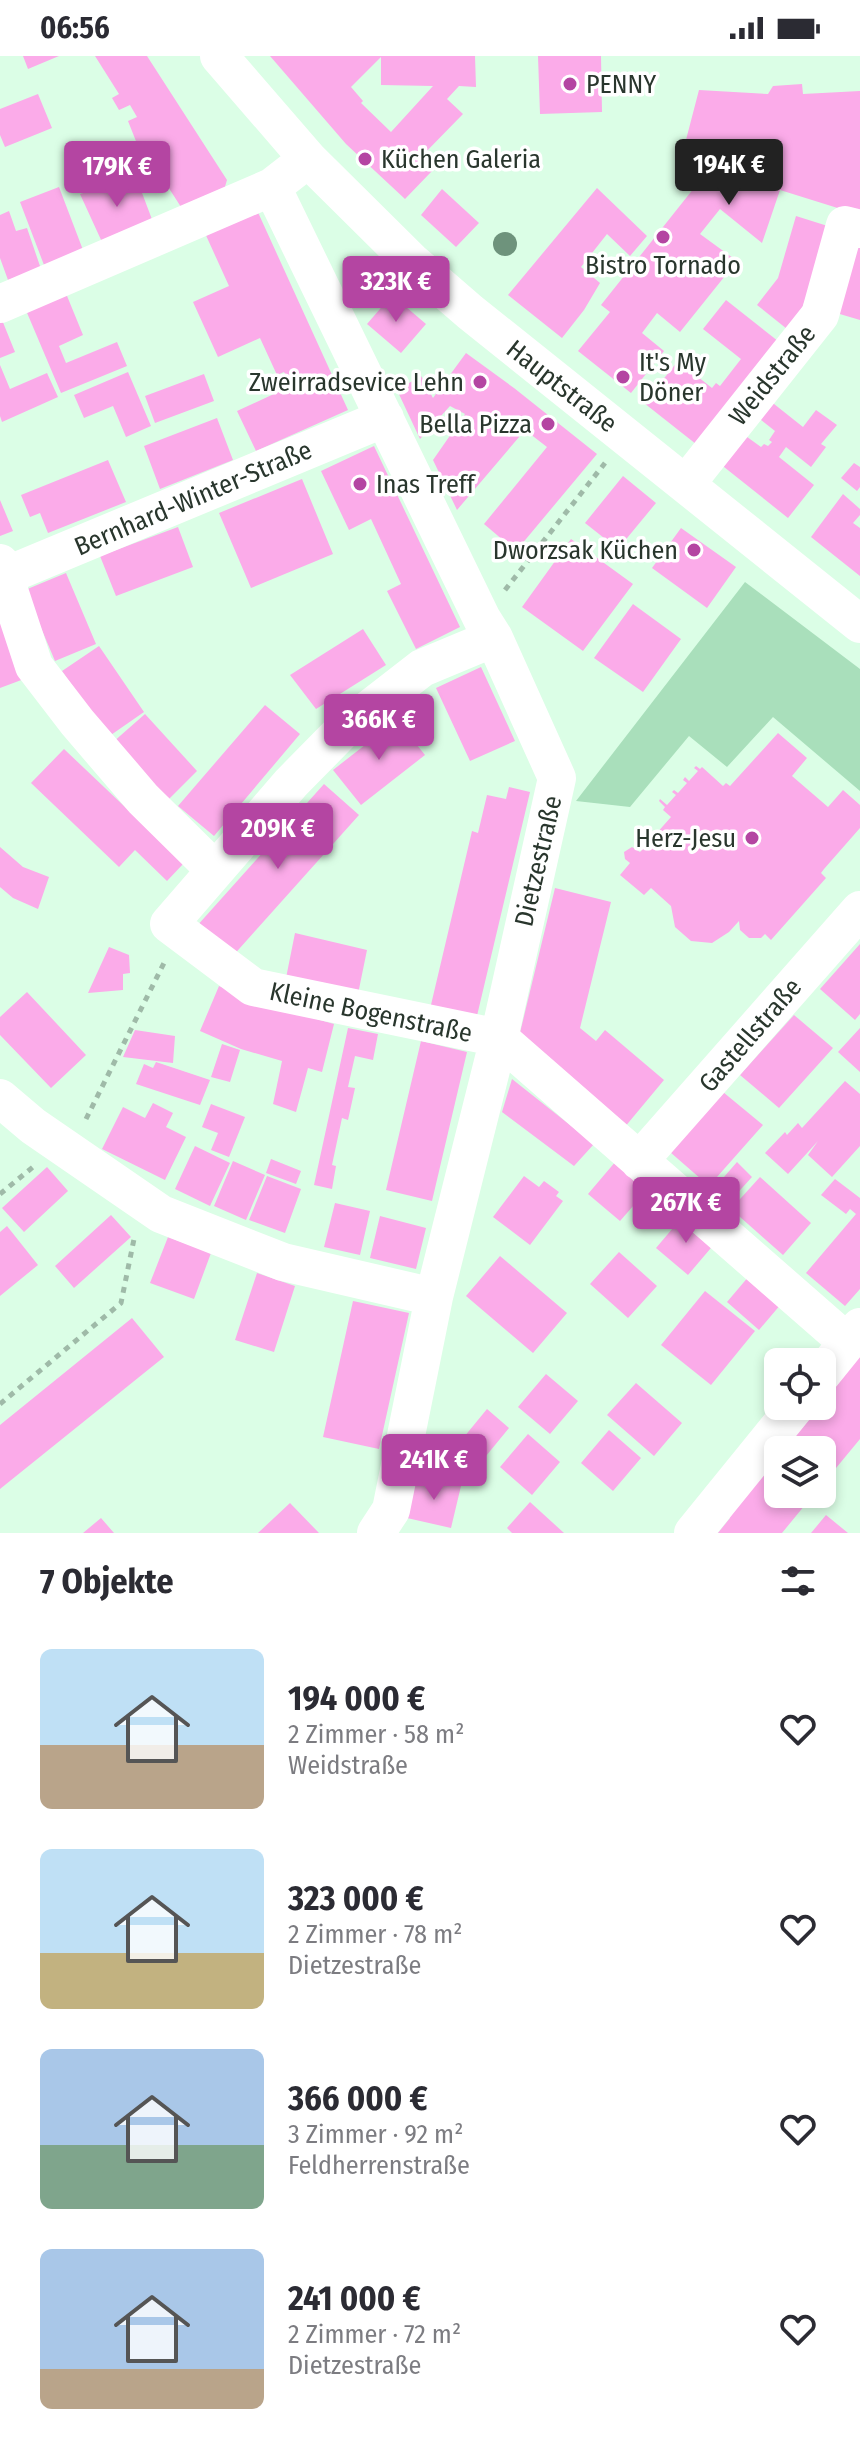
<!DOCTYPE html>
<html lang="de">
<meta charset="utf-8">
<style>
body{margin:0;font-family:"Fira Sans Condensed",sans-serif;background:#f2f2f3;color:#2b2b33;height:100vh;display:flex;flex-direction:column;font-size:30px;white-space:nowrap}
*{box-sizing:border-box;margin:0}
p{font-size:26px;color:#7c7c81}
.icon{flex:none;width:44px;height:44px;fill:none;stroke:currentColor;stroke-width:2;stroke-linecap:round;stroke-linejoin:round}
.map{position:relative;height:1477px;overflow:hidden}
.drawer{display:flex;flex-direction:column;background:#fff;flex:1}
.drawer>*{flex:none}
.tools{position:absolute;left:764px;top:1292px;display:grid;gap:16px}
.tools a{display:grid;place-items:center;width:72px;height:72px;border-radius:12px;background:#fff;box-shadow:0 4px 12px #0003;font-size:40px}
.price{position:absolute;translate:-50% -68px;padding:0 18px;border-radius:8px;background:#b445a2;color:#fff;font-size:26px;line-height:52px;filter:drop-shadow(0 2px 4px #0008)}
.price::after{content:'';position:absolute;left:50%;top:48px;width:24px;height:18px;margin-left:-12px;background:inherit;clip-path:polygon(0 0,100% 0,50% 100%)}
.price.active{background:#222;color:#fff}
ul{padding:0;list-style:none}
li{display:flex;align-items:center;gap:24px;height:200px;padding:0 40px}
li span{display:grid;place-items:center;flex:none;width:224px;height:160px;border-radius:12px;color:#555}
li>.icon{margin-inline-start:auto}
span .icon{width:96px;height:96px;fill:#fffc;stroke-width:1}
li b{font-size:34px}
h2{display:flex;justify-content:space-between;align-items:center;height:96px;padding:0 40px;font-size:34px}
.status{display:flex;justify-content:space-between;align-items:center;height:56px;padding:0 40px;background:#fff;direction:ltr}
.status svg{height:22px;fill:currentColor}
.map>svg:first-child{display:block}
.green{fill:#a9dfbb}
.building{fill:#fbabe9;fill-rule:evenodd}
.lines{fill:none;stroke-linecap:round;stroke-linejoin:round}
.path{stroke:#9fbaa8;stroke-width:5;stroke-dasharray:6 6;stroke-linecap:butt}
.street{stroke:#fff;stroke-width:38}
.tree{fill:#6e937c}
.poi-dot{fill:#b445a2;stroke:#fff;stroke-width:3}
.labels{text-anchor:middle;stroke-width:7;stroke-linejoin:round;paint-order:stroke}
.poi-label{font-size:26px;fill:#29362d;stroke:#fff;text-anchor:start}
.street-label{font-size:26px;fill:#29362d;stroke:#fff}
</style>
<div class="status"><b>06:56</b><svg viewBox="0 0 49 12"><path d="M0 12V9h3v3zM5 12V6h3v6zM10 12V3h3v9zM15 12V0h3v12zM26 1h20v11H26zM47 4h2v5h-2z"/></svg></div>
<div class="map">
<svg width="860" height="1477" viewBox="0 0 860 1477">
<rect width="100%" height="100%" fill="#dbfee6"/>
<path class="green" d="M745,526L860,613V735L773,661L727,711L689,680L630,751L576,745Z"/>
<path class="building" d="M23,0H59L28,13Z
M95,0H147L227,124L224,134L181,151L163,123L153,128L128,65L137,61L130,49L119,54L112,42L119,38Z
M270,0H475L476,31L459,30L447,43L463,58L419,103L432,115L405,143L346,88ZM381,1V29L433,30L391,76L361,47L363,45L351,31Z
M538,0H601L602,56L540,58Z
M802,28L803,38L860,35V159L780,134L762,187L720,153L700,178L737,205L680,276L657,257L642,277L664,295L631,337L578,295L610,256L601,249L694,132L701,110L681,103L699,34L768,38L773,30Z
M38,38L52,72L5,91L0,79V53Z
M136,121L153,166L102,186L80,138Z
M59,131L83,194L44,209L20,146Z
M597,132L647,180L630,200L607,178L581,211L600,227L584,254L562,282L508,239Z
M442,133L479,167L456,191L421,159Z
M256,152L348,354L256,395L237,355L291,330L284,316L277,319L260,282L218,301L193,246L229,230L204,175Z
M9,155L16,175L27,172L41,213L8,224L0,202V159Z
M796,160L834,172L792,277L757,249L778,222Z
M860,180V264L833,256Z
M65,235L83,279L59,290L66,307L117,286L127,310L61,337L25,252Z
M392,239L426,268L401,297L367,268Z
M726,244L783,289L701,392L644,347L678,305L712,332L716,327L720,330L741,303L703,273Z
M0,259L15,296L0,302Z
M466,297L514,332L597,398L516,495L484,468L547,391L525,374L457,454L433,404L465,358L450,350L420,383L397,334L421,320L433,342Z
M0,309L10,333L47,317L58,341L2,366L0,360Z
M128,316L151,370L126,381L113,350L84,362L74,339Z
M204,318L214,345L155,367L145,340Z
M769,344L803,371L816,354L837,369L821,388L826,391L811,411L786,391L779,401L814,429L788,462L719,407L743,378L761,391L764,388L768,390L772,386L769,384L775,375L756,360Z
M217,362L233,404L160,433L144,390Z
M374,390L460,571L416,593L387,535L401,528L371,463L349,474L321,415Z
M108,404L126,446L48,477L40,457L30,461L21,439Z
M854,407L860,411V431L857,435L841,422Z
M623,420L656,447L618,493L585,467Z
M302,423L333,498L251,532L219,457Z
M843,438L860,453V459L853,467L860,472V520L811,481Z
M0,444L13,475L0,480Z
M178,471L193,511L116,540L100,500Z
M681,472L736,511L707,552L652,512Z
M571,483L633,528L583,595L522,551Z
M66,517L96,588L55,605L25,534Z
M633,548L681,583L643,636L594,602Z
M0,562L24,623L0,632Z
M363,573L386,609L316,653L290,619Z
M99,590L144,656L108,681L62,615Z
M481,611L515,685L470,705L436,632Z
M265,649L300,678L214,780L178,750Z
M145,658L197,715L167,745L112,687Z
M397,664L425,699L361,749L333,714Z
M778,677L807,702L792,720L828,751L843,734L860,749V772L824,813L821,817L826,822L771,884L765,878L761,882H749L740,874L739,865L729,876L712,887L691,885L675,871L671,850L651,832L644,839L620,819L630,807L625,803L624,796L632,791L640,796L671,761L663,754L665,751L659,745L660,743L667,749L676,739L672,736L674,734L678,737L687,727L683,724L685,721L689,725L698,715L694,712L696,710L700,713L702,711L723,730L726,727L730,730Z
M64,693L184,807L167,825L135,794L119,811L31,727Z
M324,728L359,759L231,902L196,871Z
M509,731L530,736L476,964L430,953L472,775L478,777L487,739L506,743Z
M0,791L23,811L49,821L38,853L13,842L0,831Z
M555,832L611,846L580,972L596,985L605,974L664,1024L624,1072L518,985Z
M295,877L367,894L358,938L286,922Z
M860,888V958L855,964L820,933Z
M109,891L129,899L130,917L123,918V934L88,937Z
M219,930L256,946L334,968L322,1016L308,1012L296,1056L273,1048L282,1005L241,993L200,975Z
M27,936L86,999L51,1032L0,979V961Z
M794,959L833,992L779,1052L740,1019Z
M348,972L378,978L373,1004L355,1000L348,1031L355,1032L348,1064L342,1062L332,1109L336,1110L332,1133L314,1129Z
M860,972V1016L838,996Z
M135,974L175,980L173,1007L123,1001Z
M421,985L467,996L432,1145L386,1134Z
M222,988L240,994L230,1026L211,1021Z
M156,1006L210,1024L200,1049L136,1028L144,1008L153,1012Z
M512,1023L594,1088L574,1110L502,1056Z
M845,1025L860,1038V1090L832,1121L808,1099L818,1085L788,1118L765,1097L785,1076L787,1079L798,1067L802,1072Z
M723,1036L763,1069L709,1130L670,1096Z
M153,1047L173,1057L166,1071L186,1081L165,1124L102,1093L123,1051L145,1062Z
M211,1048L245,1061L229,1101L211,1094L218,1077L202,1071Z
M195,1090L230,1107L210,1150L175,1133Z
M271,1103L301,1115L296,1128L266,1117Z
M233,1105L265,1119L246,1164L214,1150Z
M616,1105L648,1133L620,1165L588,1138Z
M737,1106L752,1121L732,1143L717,1129Z
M47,1111L68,1135L24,1176L2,1152Z
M267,1120L301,1133L285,1177L249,1164Z
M524,1120L539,1131L544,1125L559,1136L556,1140L563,1145L530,1189L493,1161Z
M760,1121L811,1167L783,1199L731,1153Z
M835,1123L860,1142V1233L845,1250L806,1217L856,1158L850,1153L846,1158L821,1139Z
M335,1147L370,1155L360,1199L324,1191Z
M111,1159L131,1181L74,1232L55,1210Z
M684,1159L716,1186L688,1219L656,1192Z
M380,1160L426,1172L416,1213L370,1202Z
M7,1170L38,1209L0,1240V1176Z
M168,1181L211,1197L194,1243L150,1227Z
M619,1196L657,1230L628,1262L590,1228Z
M500,1200L567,1257L533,1297L466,1240Z
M755,1213L787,1241L759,1274L727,1246Z
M257,1217L295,1230L274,1296L235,1284Z
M705,1235L755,1275L711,1329L661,1289Z
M353,1245L409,1257L379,1393L323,1381Z
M132,1262L164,1301L0,1433V1369Z
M860,1299V1383L822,1429V1394H781L818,1350H822V1345Z
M546,1318L578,1345L550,1378L518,1351Z
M636,1327L682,1367L654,1400L607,1359Z
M487,1353L509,1372L486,1400L464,1381Z
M609,1374L641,1402L613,1435L581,1407Z
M528,1378L560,1406L532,1439L500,1411Z
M778,1398V1438H814L782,1477H718L730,1462L727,1460Z
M416,1421L461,1430L451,1472L407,1462Z
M530,1446L564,1477H512L507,1472Z
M290,1447L319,1477H258Z
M826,1459L848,1477H811Z
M101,1462L114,1477H83Z"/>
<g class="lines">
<path class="path" d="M505,534L605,407
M86,1063L164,907
M0,1138L33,1111
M0,1348L121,1247L134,1183"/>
<path class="street" d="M219,0L308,103L411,205L470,256L860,568
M308,103L272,131L482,563L494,582L557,722L499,982L434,1241L391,1454L376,1477
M0,248L272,131
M686,428L820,259L845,169L860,173
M0,507L34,610L77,666L143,743L215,814
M0,522L385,362
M494,582L422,612L346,671L291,727L169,868L253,931L499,982L847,1286
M0,1042L33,1070L161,1158L283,1206L434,1241
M639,1105L860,854
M822,1318L860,1271
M693,1477L796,1350"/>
</g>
<circle class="tree" cx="505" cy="188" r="12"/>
<g class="poi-dot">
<circle cx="570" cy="28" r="8"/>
<circle cx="365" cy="103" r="8"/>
<circle cx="663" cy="181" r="8"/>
<circle cx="623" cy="321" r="8"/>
<circle cx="480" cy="326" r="8"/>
<circle cx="548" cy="368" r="8"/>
<circle cx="360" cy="428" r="8"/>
<circle cx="694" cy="494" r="8"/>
<circle cx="752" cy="782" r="8"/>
</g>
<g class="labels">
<g class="poi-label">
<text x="586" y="37">PENNY</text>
<text x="381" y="112">Küchen Galeria</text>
<text x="663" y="218" text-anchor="middle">Bistro Tornado</text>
<text x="639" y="315">It's My<tspan x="639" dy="30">Döner</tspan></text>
<text x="464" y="335" text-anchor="end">Zweirradsevice Lehn</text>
<text x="532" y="377" text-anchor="end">Bella Pizza</text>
<text x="376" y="437">Inas Treff</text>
<text x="678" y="503" text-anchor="end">Dworzsak Küchen</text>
<text x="736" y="791" text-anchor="end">Herz-Jesu</text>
</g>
<g class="street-label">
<text transform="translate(772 319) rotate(-51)" y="9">Weidstraße</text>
<text transform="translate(562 330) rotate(38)" y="9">Hauptstraße</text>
<text transform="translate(193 442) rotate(-23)" y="9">Bernhard-Winter-Straße</text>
<text transform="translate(538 805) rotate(-77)" y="9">Dietzestraße</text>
<text transform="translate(371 956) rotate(12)" y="9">Kleine Bogenstraße</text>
<text transform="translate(750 979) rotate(-49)" y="9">Gastellstraße</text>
</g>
</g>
</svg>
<div class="tools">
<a><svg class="icon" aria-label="locate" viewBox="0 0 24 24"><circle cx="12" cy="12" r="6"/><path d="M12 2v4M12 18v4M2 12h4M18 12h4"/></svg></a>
<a><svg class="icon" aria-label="layers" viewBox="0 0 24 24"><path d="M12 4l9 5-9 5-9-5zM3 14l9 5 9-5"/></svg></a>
</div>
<b class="price active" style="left:729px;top:151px">194K €</b>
<b class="price" style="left:117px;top:153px">179K €</b>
<b class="price" style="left:396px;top:268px">323K €</b>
<b class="price" style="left:379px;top:706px">366K €</b>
<b class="price" style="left:278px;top:815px">209K €</b>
<b class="price" style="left:686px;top:1189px">267K €</b>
<b class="price" style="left:434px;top:1446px">241K €</b>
</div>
<section class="drawer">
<h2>7 Objekte<svg class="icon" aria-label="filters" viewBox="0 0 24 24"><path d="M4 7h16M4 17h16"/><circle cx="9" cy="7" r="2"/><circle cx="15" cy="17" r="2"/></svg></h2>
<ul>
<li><span style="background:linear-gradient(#bfe0f5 60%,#b9a48a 0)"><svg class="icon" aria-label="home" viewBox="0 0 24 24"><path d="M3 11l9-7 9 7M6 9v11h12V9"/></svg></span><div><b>194 000 €</b><p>2 Zimmer · 58 m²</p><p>Weidstraße</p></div><svg class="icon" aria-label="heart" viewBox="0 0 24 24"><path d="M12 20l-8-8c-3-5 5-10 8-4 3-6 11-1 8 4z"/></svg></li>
<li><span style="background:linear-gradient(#bfe0f5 65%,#c2b280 0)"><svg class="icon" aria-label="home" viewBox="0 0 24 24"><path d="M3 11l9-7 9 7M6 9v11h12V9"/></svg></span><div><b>323 000 €</b><p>2 Zimmer · 78 m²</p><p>Dietzestraße</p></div><svg class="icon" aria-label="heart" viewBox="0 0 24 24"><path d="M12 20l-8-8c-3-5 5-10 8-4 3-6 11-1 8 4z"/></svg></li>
<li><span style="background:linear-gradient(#a9c7e8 60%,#7fa58c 0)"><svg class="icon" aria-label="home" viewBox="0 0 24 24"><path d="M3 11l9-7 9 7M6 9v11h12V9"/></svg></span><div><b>366 000 €</b><p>3 Zimmer · 92 m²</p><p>Feldherrenstraße</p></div><svg class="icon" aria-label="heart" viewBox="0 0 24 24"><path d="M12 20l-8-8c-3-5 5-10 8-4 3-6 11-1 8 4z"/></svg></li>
<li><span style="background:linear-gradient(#a9c7e8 75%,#b9a48a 0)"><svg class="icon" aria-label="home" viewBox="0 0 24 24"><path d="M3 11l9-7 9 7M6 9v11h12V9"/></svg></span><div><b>241 000 €</b><p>2 Zimmer · 72 m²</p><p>Dietzestraße</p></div><svg class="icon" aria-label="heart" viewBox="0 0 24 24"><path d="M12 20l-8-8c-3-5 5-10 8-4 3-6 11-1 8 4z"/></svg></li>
</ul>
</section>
